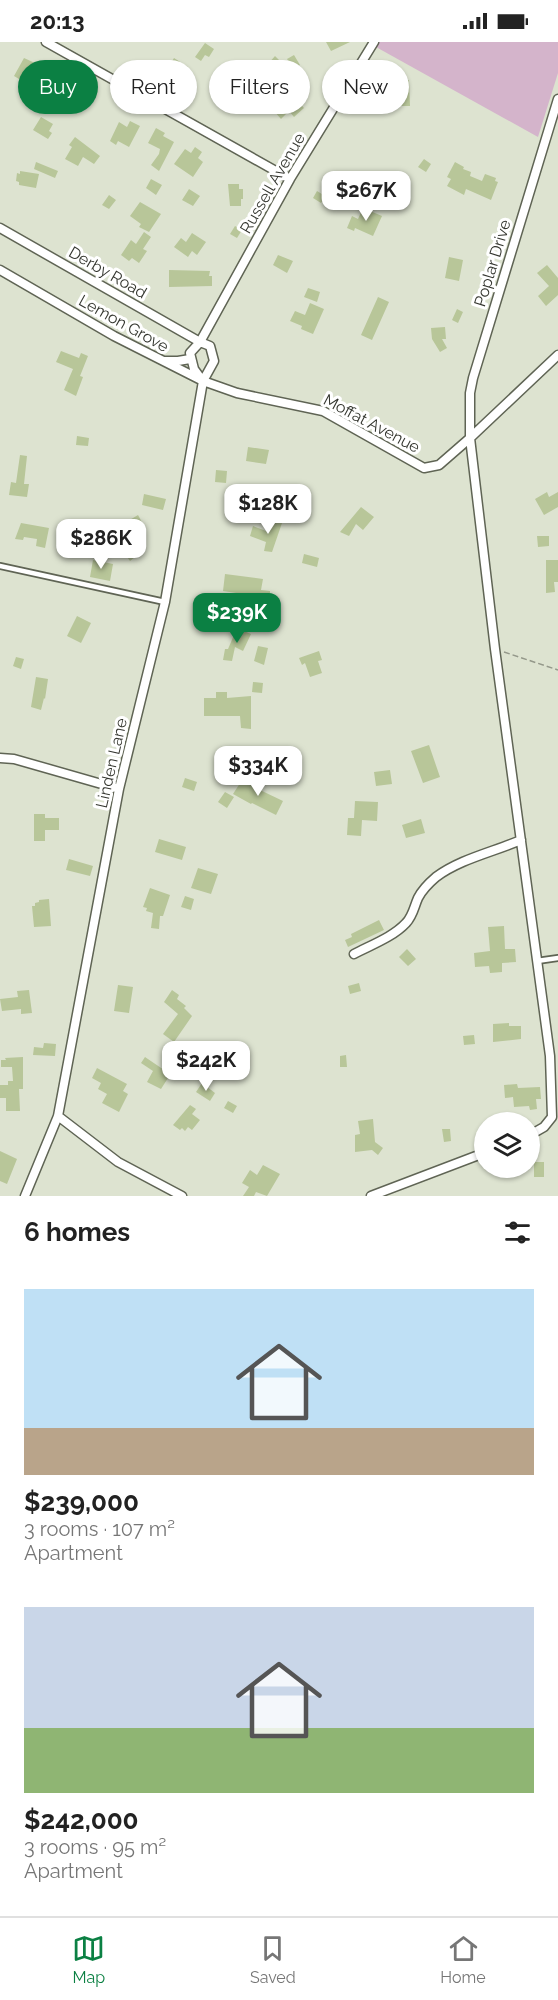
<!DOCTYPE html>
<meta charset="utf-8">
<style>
body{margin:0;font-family:Raleway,sans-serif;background:#f6f6f6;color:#222;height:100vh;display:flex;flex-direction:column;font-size:22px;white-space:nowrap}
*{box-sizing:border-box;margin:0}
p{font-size:20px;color:#767676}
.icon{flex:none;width:33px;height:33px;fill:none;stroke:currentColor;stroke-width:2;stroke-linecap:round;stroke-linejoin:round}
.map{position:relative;height:1154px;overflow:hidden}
.side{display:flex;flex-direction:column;background:#fff;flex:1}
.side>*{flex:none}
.top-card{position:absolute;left:18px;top:18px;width:522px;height:54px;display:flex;gap:12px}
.buttons{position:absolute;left:474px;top:1070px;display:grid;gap:12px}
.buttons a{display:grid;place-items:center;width:66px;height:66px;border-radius:50%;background:#fff;box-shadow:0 2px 4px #0004;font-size:30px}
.price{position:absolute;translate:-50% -51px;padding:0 14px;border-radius:12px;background:#fff;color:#222;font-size:20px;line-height:39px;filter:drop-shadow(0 2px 3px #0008)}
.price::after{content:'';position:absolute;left:50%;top:36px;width:18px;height:14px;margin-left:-9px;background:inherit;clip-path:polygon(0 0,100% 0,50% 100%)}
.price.on{background:#0b8043;color:#fff}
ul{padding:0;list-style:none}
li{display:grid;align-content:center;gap:12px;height:318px;padding:0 24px}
li span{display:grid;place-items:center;height:186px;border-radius:0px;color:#555}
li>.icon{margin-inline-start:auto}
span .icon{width:108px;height:108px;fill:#fffc;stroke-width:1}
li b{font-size:26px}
h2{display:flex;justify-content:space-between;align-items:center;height:72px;padding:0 24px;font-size:26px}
.tag{padding:0 21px;border-radius:27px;background:#fff;box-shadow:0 2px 4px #0004;font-size:21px;line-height:54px}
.tag.on{background:#0b8043;color:#fff}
.status{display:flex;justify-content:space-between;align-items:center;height:42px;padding:0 30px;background:#fff;direction:ltr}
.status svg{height:16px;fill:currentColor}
.tab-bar{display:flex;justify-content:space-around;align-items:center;height:84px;border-top:2px solid #e0e0e0;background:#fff;font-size:16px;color:#767676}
.tab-bar a{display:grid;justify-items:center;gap:3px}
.tab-bar .on{color:#0b8043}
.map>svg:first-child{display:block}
.green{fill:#d4b4cb}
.building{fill:#b8c699}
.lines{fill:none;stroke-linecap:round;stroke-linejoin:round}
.service-casing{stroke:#5f6454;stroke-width:8}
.minor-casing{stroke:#5f6454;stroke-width:11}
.path{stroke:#94988a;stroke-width:1.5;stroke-dasharray:6 3;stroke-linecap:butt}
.service{stroke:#fff;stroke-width:4.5}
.minor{stroke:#fff;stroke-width:8}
.labels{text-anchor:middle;stroke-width:6;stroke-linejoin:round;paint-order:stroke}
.street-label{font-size:16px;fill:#33352e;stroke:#fff}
</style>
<div class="status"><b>20:13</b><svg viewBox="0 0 49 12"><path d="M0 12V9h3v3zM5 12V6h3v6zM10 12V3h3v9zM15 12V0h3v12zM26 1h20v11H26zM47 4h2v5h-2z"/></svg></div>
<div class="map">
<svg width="558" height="1154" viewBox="0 0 558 1154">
<rect width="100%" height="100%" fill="#dde3d0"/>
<path class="green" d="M379,0H558V31L538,95L376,5Z"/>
<path class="building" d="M326,0H350L331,9Z
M205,1L214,7L209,15L205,13L201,19L195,15Z
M294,13L300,23L293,26L287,17Z
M275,14L279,18L274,24L282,30L286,26L301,43L288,54L281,46L284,43L271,28L266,34L261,30Z
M24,16L35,21L24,40L14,34Z
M174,16L188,25L176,41L170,37L175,30L168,26Z
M235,37L246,53L233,63L222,47Z
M388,38H409L410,64H381L380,54L388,53Z
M71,40L89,51L81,64L71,58L68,64L60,59Z
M292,53L304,66L294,75L289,69L281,77L274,69Z
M41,75L53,82L49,89L52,91L48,97L33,88Z
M130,79L140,84L129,105L118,99L116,103L110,99L119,80L127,85Z
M156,86L165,91L163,94L174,100L159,129L151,123L159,112L160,107L148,101Z
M75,95L100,114L94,122L83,115L78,124L65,117L72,105L69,103Z
M195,105L202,110L198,116L203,120L193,135L174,122L185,107L191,111Z
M424,117L431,122L426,130L418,125Z
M36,120L58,129L55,136L34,127Z
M455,120L464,125L463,127L471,130L470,134L482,139L485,132L496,136L495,139L498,140L491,158L466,147L464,153L447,144L451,137L447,135Z
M20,129L39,132L36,146L19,143V140L16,139L17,131L20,132Z
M151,137L162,143L156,153L146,146Z
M228,142H239V147H243V157H241V164H230Z
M189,147L200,154L193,164L182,158Z
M317,149L325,154L321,161L313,156Z
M109,153L116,158L109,167L102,163Z
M140,160L161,172L149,190L139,185L141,182L130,174Z
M363,166L382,174L373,194L355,186L354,189L347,186L352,174L358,177Z
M235,184L242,188L237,196L230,192Z
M144,190L151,195L143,207L147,209L139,221L132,216L129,219L121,213L131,198L136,202Z
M192,191L206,200L197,213L192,209L188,215L174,205L181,196L186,200Z
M278,213L293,219L287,231L273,223Z
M449,215L463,218L459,239L445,236Z
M547,223L558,236V253L546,264L538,254L549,244L537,231Z
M169,228L210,229L209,234H212V244L169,245Z
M308,246L320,250L317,260L304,255Z
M378,255L389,260L372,298L361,293Z
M310,261L324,267L313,292L301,287L302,284L290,279L295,269L305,273Z
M457,267L463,270L458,281L452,278Z
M445,285L446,297H442L447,306L440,310L432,297L431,286Z
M61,309L79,316L81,311L88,314L80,334L83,335L76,354L64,348L73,327L56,320Z
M77,394L89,396L88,404L76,403Z
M248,405L269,408L266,422L246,419Z
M20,413L27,414L24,442H29L27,455L9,453L11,440L16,441Z
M216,428L227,429L226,441L215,440Z
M547,450L549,455L558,450V465L544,473L535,457Z
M277,451H284L285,465L278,466Z
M144,452L166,457L163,468L142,463Z
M361,465L374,475L363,488L356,482L349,494L340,490Z
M138,473L143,482L133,488L128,479Z
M270,477L282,481L272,510L264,509L266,500L250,494L253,484L266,489Z
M21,481L49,486L45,506L36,504L37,497L24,495L23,498L15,497Z
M136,488L146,502L139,507L141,510L130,519L125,512L121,515L116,507L119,505L117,502Z
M537,494H549V504L538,505Z
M304,512L319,516L317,525L302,521Z
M93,518L113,522L110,539L90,535Z
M546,518H558V540H554L555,550L546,551Z
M225,532L263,537L261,548L270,549V556L223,549Z
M77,574L91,581L81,601L67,594Z
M237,586L251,592L243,609L235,605L232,619L223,618L225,607H228Z
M258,604L268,606L264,623L254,619Z
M319,609L322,618L318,619L322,631L310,635L305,621L302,623L299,616Z
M16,615L24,617L21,627L13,624Z
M36,635L48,637L45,657L44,656L41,668L31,665Z
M253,640L263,641L262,651L252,650Z
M216,650H227V656L251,654V687L241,686L240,674H204V656H216Z
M429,703L440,735L423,741L411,709Z
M390,728L392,742L376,744L374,730Z
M244,735L261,746L260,748L283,759L276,773L252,761L251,762L233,752Z
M185,736L197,740L194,749L182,745Z
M225,750L234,755L227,766L218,760Z
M355,759L378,760L377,779L362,778L361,794L347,793L348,776H354Z
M34,772H45V776H59V788H45V799H34Z
M421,777L425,791L406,796L402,783Z
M159,797L186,805L182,818L155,810Z
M69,817L93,824L90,834L66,828Z
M198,826L218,832L211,852L191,846Z
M150,846L170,853L163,874H160L159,887L151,886L153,871L146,869L147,866L143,865Z
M185,854L194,857L191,868L181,865Z
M49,857L51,884L34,885L32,864H35V861L39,860V858Z
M379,878L384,888L348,905L345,898L352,895L351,892Z
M504,884L505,907H515L516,920L502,921V930L490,931L489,924L475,925L474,911L490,909L488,885Z
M407,907L416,917L408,924L399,915Z
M359,941L361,949L350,952L348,944Z
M118,943L133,945L129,971L114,969Z
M29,948L32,971L21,972V967L2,969L0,957L18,955L17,949Z
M172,948L179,953L177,957L186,964L184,966L192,974L174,1000L163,992L178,972L164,960Z
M509,981V984H521V997L493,1000V982Z
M474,993L475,1002L464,1003L463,994Z
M44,1001L56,1002L55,1014L33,1013L34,1005L43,1006Z
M346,1013L347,1025H340V1014Z
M23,1015V1047H19L20,1069H6V1056H0V1043H8V1039H13L12,1025H1V1018H6L5,1016Z
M145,1015L167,1030L165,1034L168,1036L161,1047L147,1040L153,1029L141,1021Z
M97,1026L127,1042L123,1049L128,1052L119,1070L102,1061L107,1052L98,1047L101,1041L92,1036Z
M202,1041L215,1051L210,1059L196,1050Z
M517,1042L518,1046L540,1045L541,1057H536L537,1067L530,1068L529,1064L514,1065L513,1055L505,1056L504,1043Z
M228,1059L237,1064L233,1071L224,1066Z
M190,1063L196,1067L192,1072L200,1078L192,1088L188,1085L185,1089L182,1086L180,1088L173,1083Z
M373,1077L375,1100L383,1106L378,1113L372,1108L355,1110V1093L360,1092L358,1079Z
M442,1087H450L451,1099L444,1100Z
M0,1109L17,1117L7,1142L0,1139Z
M534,1120H544V1135H534Z
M263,1123L280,1132L267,1154L256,1150L254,1154H243L249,1145L242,1141L250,1128L257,1133Z"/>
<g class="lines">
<defs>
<path id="service" d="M0,524L165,560
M537,919L558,916"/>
<path id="minor" d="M46,0L290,137
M0,186L200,300L210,304L214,319L203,339L165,560L119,747L58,1074L25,1154
M0,228L114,294L203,339L237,351L323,369L424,426L439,423L470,396L558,313
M164,319H178L190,317
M202,338L194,327L190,311L200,300L290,137L374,0
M0,716L14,717L119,747
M354,912C371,903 393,895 406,881C413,874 414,865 418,856C422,848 429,841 436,835C460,817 493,810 521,798
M58,1074L118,1120L182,1154
M530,1093L544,1085L552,1075L550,1014L495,607L470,396V351L473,336L558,57
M371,1154L484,1111"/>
</defs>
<use href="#service" class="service-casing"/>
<use href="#minor" class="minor-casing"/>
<path class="path" d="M504,610L558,628"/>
<use href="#service" class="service"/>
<use href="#minor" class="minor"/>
</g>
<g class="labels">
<g class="street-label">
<text transform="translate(272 141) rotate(-60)" y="6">Russell Avenue</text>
<text transform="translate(492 221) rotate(-73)" y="6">Poplar Drive</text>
<text transform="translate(108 230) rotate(30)" y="6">Derby Road</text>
<text transform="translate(124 281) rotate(29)" y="6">Lemon Grove</text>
<text transform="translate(372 381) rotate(28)" y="6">Moffat Avenue</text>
<text transform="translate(111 721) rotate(-77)" y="6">Linden Lane</text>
</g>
</g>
</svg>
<div class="buttons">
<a><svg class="icon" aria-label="layers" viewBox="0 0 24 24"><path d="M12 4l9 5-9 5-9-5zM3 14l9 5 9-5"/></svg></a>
</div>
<b class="price" style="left:366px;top:180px">$267K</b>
<b class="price" style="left:268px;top:493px">$128K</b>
<b class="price" style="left:101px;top:528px">$286K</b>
<b class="price on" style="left:237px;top:602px">$239K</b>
<b class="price" style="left:258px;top:755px">$334K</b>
<b class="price" style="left:206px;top:1050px">$242K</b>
<div class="top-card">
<a class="tag on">Buy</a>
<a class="tag">Rent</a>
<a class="tag">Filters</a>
<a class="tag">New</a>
</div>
</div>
<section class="side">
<h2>6 homes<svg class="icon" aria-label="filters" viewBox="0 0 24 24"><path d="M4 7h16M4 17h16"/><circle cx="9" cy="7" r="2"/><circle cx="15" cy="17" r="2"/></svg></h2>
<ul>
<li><span style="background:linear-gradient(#bfe0f5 75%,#b9a48a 0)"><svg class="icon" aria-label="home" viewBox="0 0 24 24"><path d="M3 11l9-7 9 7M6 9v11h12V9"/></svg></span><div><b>$239,000</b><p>3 rooms · 107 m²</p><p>Apartment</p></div></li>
<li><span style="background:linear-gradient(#c9d6e8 65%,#8fb573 0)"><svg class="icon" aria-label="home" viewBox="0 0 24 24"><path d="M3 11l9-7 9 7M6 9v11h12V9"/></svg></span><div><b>$242,000</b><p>3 rooms · 95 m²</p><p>Apartment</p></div></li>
</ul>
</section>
<nav class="tab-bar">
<a class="on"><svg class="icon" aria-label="map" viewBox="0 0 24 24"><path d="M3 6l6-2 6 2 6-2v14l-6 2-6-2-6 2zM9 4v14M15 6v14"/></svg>Map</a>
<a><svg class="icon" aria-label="saved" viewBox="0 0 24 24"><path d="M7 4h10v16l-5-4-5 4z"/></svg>Saved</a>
<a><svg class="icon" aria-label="home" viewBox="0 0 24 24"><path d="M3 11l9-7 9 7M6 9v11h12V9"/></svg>Home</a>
</nav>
